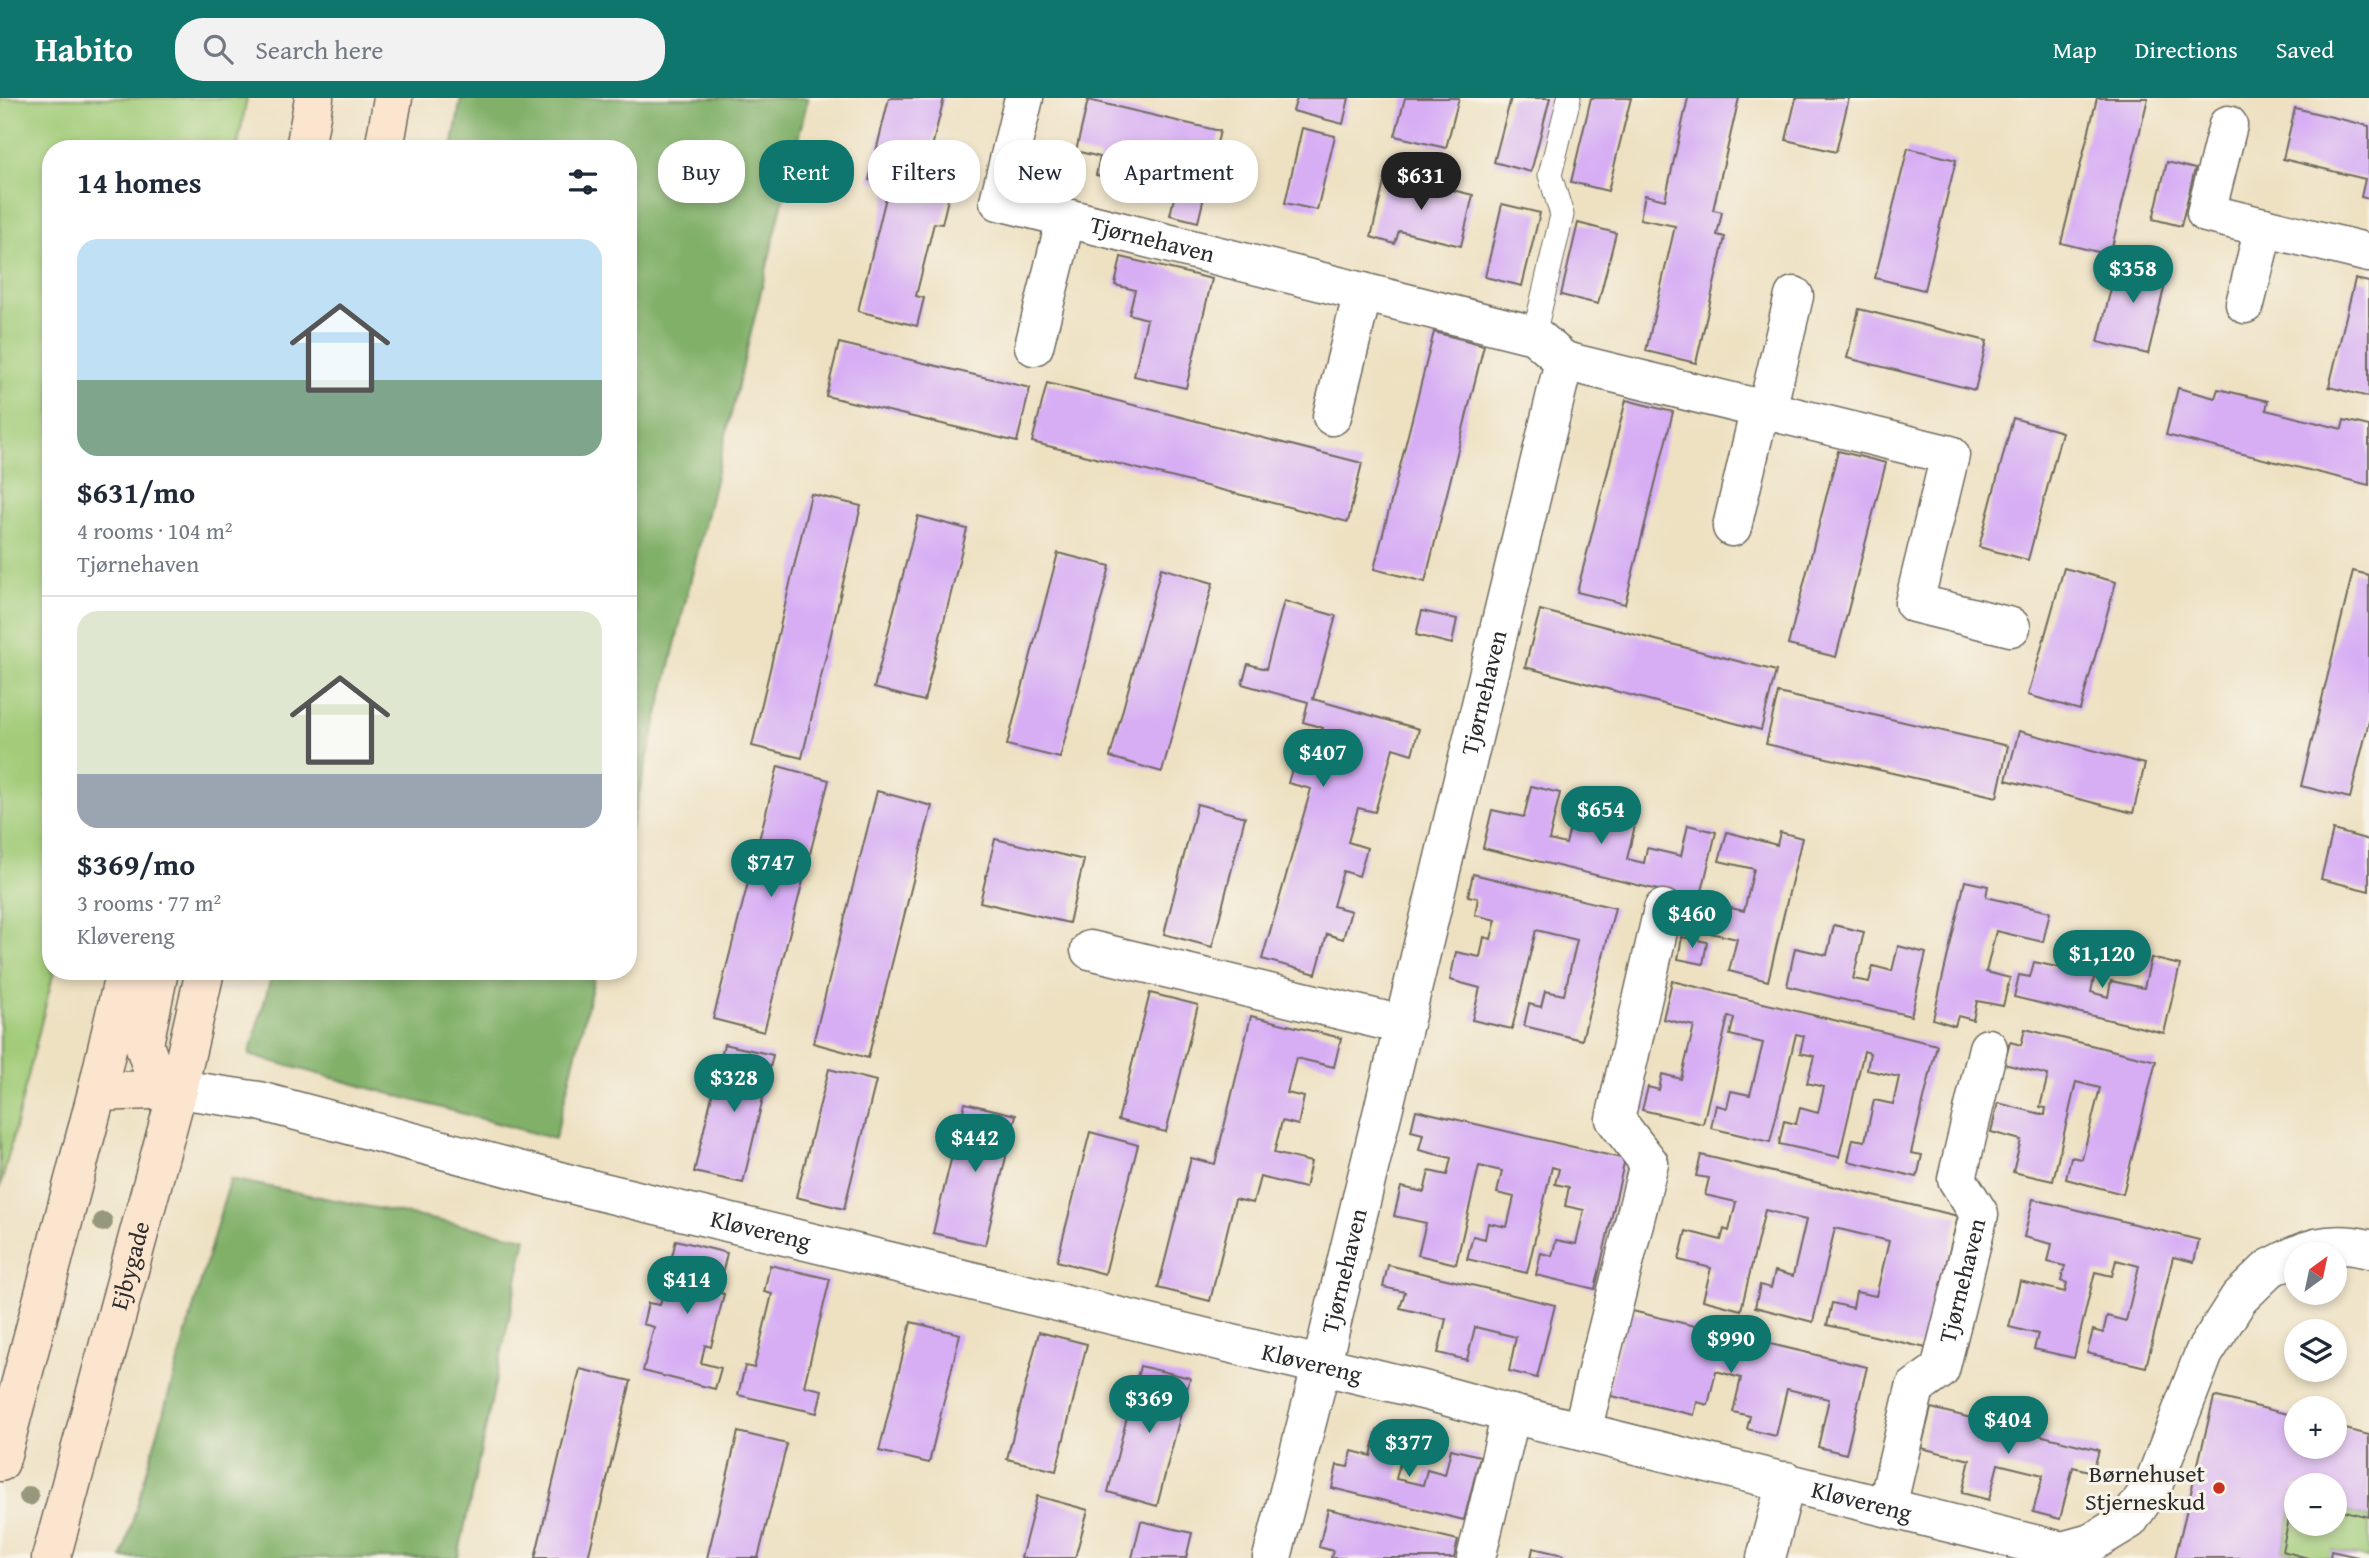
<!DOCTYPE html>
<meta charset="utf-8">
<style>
body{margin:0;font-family:"Gentium Book Plus",serif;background:#f2f2f3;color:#1f2937;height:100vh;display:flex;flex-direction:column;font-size:26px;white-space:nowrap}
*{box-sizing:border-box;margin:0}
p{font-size:23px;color:#747a83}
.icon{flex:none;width:38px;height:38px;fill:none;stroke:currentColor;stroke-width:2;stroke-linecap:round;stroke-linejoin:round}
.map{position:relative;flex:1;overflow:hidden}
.drawer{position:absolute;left:42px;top:42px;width:595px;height:840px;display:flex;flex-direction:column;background:#fff;border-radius:28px;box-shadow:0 4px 10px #0003}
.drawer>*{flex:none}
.top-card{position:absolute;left:658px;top:42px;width:665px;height:63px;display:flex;gap:14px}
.needle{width:46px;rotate:33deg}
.buttons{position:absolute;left:2284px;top:1144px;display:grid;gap:14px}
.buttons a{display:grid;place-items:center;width:63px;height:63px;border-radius:50%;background:#fff;box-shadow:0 4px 10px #0003;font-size:35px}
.price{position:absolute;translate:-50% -60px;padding:0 16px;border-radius:24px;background:#0f766e;color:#fff;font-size:23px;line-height:46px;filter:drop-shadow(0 2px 4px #0008)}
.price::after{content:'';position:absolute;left:50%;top:42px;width:21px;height:16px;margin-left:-10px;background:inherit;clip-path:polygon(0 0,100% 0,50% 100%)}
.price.current{background:#222;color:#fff}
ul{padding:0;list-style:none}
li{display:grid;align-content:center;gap:14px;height:371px;padding:0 35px}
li+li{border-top:2px solid #e0e1e3}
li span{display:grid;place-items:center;height:217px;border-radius:21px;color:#555}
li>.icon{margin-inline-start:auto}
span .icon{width:126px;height:126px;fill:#fffc;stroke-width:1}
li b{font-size:30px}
h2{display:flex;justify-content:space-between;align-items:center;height:84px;padding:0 35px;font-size:30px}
.pill{padding:0 24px;border-radius:28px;background:#fff;box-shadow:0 4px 10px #0003;font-size:24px;line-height:63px}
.pill.current{background:#0f766e;color:#fff}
header{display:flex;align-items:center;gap:42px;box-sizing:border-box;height:98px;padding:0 35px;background:#0f766e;color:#fff}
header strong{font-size:33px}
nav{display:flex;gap:38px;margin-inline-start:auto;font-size:24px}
.search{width:490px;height:63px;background:#f2f2f3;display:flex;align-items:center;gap:18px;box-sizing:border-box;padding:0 24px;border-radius:28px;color:#747a83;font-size:26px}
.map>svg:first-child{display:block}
.green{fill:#a2cc79;stroke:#667c52;stroke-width:2}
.forest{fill:#81b069;stroke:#566e4a;stroke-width:2}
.building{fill:#d7aef4}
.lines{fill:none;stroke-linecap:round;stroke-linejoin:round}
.service-casing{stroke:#6f6b60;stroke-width:25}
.minor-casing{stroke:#6f6b60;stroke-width:41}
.secondary-casing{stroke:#6f6b60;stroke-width:41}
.service{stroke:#fff;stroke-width:23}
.minor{stroke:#fff;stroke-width:38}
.secondary{stroke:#fbe5cf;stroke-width:38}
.tree{fill:#97977c}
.poi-dot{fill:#c8321e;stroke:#f7f3e8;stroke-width:2.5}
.labels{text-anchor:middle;stroke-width:6;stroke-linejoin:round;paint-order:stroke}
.street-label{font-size:24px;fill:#2b2b2b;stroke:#f7f3e8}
.poi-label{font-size:24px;fill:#2b2b2b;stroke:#f7f3e8;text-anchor:end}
</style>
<header>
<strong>Habito</strong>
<div class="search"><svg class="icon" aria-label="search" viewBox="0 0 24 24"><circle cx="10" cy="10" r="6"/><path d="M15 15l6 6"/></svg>Search here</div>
<nav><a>Map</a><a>Directions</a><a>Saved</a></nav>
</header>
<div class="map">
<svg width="2369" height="1460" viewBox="0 0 2369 1460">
<rect width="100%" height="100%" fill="#f7f3e8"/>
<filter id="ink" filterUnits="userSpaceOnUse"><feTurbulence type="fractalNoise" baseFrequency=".0143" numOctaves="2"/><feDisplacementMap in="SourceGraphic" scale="14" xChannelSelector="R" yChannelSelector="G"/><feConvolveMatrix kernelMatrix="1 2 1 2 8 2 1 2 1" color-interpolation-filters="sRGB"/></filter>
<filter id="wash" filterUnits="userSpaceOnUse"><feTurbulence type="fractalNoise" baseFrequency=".00686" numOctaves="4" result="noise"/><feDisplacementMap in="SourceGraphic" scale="28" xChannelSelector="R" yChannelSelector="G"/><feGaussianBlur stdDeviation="1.57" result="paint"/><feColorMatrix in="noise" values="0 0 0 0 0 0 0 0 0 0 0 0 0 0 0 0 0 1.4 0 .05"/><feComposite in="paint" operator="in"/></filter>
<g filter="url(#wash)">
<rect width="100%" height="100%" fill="#eee1c2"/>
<path class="green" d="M0,0H247L237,51H51V873H54L0,1091Z
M2296,1396V1426H2334L2335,1396L2344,1399L2341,1412L2369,1419V1460L2332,1453L2330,1460H2312L2282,1453Z"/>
<path class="forest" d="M461,0H808L628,740V51H452Z
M273,873H596L555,1041L249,957Z
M230,1081L526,1140L458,1460H122Z"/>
<g id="blocks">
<path class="building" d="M889,0H944L922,90L949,97L942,126L934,125L916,198L924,200L917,228L858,213L889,87L869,82Z
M1297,0H1349L1343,26L1293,13Z
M1405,0H1459L1446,50L1395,38Z
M1511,0H1550L1531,74L1494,64Z
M1591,0H1631L1608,93L1571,84Z
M1688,0H1739L1713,112L1722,114L1717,137L1725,139L1696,265L1646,253L1675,128L1640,121L1645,97L1665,102Z
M1796,0H1849L1836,54L1786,42Z
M2097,0H2148L2110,157L2061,145Z
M1088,2L1220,33L1198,124L1170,117L1179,79L1144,71L1140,88L1096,77L1100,59L1076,53Z
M2295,10L2369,28V101L2361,99L2365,81L2283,61Z
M1302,30L1335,38L1317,112L1285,105Z
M1908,50L1956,62L1924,192L1875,180Z
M2167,64L2195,71L2181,128L2153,121Z
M1386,76L1473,97L1461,148L1399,133L1395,146L1371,139Z
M1502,106L1540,115L1522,188L1485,179Z
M1578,125L1616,135L1598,206L1561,197Z
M2119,157L2169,170L2148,256L2098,244Z
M1121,159L1212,181L1186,290L1134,278L1147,221L1129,216L1135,192L1115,187Z
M2355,181L2369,184V299L2329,289Z
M1859,211L1987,243L1975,292L1847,260Z
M1434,234L1484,247L1425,484L1374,471Z
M839,245L1030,290L1017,344L826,298Z
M1047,285L1362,365L1348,424L1032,344Z
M2178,290L2215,300L2218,291L2268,303L2266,312L2342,331L2344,322L2369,328V387L2166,337Z
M1626,302L1673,314L1625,506L1577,494Z
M2013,320L2062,334L2028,462L1979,449Z
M1838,353L1886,365L1836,559L1788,547Z
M811,396L861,408L802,660L752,648Z
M918,418L967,431L924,603L874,590Z
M1058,455L1110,468L1060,660L1007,647Z
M1161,470L1213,485L1162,674L1110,659Z
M2064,470L2116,484L2080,612L2028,597Z
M2353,473L2369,477V623L2350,700L2301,688Z
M1284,503L1336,518L1313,601L1419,631L1412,656L1393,650L1375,714L1358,710L1348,744L1367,750L1359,778L1343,773L1333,808L1351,813L1343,841L1327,836L1316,876L1262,861L1311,691L1288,685L1294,664L1312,669L1323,630L1303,624L1308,604L1242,586L1248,566L1266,571Z
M1540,512L1776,573L1761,632L1525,569Z
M1422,513L1457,521L1452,546L1416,537Z
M1778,595L2008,648L1997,699L1766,646Z
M2019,633L2145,666L2133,715L2006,682Z
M778,668L829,682L764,934L713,921Z
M1531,688L1560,695L1549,742L1566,746L1570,730L1586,734L1593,704L1638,715L1627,761L1644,765L1647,750L1681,758L1688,727L1716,734L1700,802L1483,750L1492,712L1524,719Z
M877,693L932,708L868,960L813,945Z
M1197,706L1245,719L1212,849L1164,836Z
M2333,732L2369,742V793L2321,781Z
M1727,734L1777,747L1780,734L1802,740L1768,883L1729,873L1737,841L1706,834L1713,806L1744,813L1754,771L1719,763Z
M995,741L1084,762L1069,825L980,804Z
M1473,776L1615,810L1582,942L1524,928L1529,906L1541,909L1545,893L1564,897L1577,842L1536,832L1512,931L1472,922L1480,890L1450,882L1456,854L1480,859L1484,839L1491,841L1496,822L1475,817L1478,800L1468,798Z
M1965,783L1988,788L1986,799L2050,814L2043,844L1996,833L1986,874L2010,880L2003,908L1977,903L1973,922L1958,918L1955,928L1933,921Z
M1834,827L1864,834L1853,881L1869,884L1873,868L1892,873L1898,848L1926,855L1911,918L1787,888L1795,850L1827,857Z
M1682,839L1707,844L1703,866L1678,861Z
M2073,841L2101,848L2091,894L2108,899L2111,883L2144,890L2151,860L2180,867L2164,935L2014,899L2019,877L2030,879L2034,864L2066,871Z
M1672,883L1937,947L1911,1055L1922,1057L1917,1079L1848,1063L1853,1041L1865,1043L1874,1002L1893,1006L1899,979L1867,972L1870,955L1864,953L1839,1059L1779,1046L1784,1023L1796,1026L1800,1010L1818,1015L1824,989L1807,985L1814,958L1800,955L1804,938L1796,936L1770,1044L1711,1030L1716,1007L1727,1010L1731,993L1750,997L1763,945L1730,937L1734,920L1728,919L1703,1026L1642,1012L1648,989L1659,992L1662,976L1681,981L1694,928L1663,921Z
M1150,895L1198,907L1166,1034L1118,1022Z
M1251,918L1341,940L1334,969L1296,960L1287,995L1304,999L1298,1027L1282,1023L1274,1055L1311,1064L1305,1090L1260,1079L1253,1105L1235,1101L1210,1203L1158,1190L1191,1060L1215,1066Z
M2025,931L2156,963L2123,1096L2066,1081L2071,1059L2082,1061L2100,990L2076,984L2053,1083L2013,1074L2021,1042L1991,1034L1998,1005L2045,1017L2046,1010L2040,1009L2048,977L2004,966L2010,944L2021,947Z
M724,946L773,957L743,1085L694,1074Z
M829,971L876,983L844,1111L796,1099Z
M965,1005L1016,1017L985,1147L933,1135Z
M1416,1012L1625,1061L1595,1191L1536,1177L1541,1155L1552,1158L1556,1142L1576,1146L1584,1112L1565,1108L1569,1089L1555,1086L1559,1071L1552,1069L1527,1175L1467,1161L1473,1138L1485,1141L1488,1125L1507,1129L1514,1099L1497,1095L1502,1073L1479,1068L1456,1166L1418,1157L1426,1125L1394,1118L1401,1089L1424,1094L1429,1073L1447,1077L1451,1060L1419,1052L1423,1036L1411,1033Z
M1090,1034L1138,1047L1105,1176L1057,1163Z
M1701,1057L1958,1118L1926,1250L1827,1227L1832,1205L1853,1210L1856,1194L1876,1198L1889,1143L1835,1130L1813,1224L1755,1209L1760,1187L1771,1190L1775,1173L1793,1178L1806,1122L1765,1112L1741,1212L1703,1202L1711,1170L1679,1162L1686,1133L1721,1142L1724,1131L1729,1133L1736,1104L1705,1097L1709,1080L1696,1078Z
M2033,1101L2199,1142L2194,1164L2173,1159L2146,1269L2087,1255L2093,1232L2103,1235L2107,1218L2126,1223L2139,1168L2116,1162L2112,1178L2095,1174L2074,1260L2034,1251L2038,1236L2009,1229L2020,1183L2065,1194L2067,1185L2061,1183L2065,1168L2048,1164L2052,1146L2024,1139Z
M676,1142L727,1155L718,1194L724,1196L711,1249L705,1247L701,1265L721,1270L715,1291L643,1273L654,1229L643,1226L648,1205L660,1207Z
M770,1167L830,1181L804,1288L822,1292L817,1315L738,1297L745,1268L754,1270L772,1196L764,1194Z
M1388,1167L1555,1207L1537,1280L1509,1273L1516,1239L1475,1229L1467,1262L1438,1255L1446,1221L1400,1210L1405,1194L1383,1189Z
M1628,1212L1867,1269L1846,1356L1818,1349L1829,1301L1787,1291L1776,1338L1747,1331L1750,1318L1733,1314L1741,1280L1716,1273L1708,1307L1697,1304L1694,1317L1607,1297Z
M911,1224L960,1236L929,1365L879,1353Z
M1039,1234L1087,1246L1056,1373L1007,1361Z
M1140,1268L1190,1280L1157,1408L1108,1394Z
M580,1271L631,1283L588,1460H535Z
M2217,1299L2296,1318V1349H2334V1328L2369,1337V1419L2341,1412L2344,1399L2334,1396V1388H2296L2282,1453L2308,1460H2175L2214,1300Z
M1931,1310L2099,1352L2093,1374L2073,1369L2060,1421L2033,1414L2043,1377L1998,1366L1989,1402L1962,1395L1970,1362L1921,1350Z
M1377,1332L1406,1340L1396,1381L1423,1387L1427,1372L1445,1377L1451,1351L1480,1358L1464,1422L1332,1390L1337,1367L1348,1369L1352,1353L1371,1358Z
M738,1334L787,1346L758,1460H707Z
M1037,1398L1088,1412L1075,1460H1021Z
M1328,1411L1458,1442L1454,1460H1331L1333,1453L1319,1449Z
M1141,1423L1192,1435L1186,1460H1132Z
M1533,1450L1563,1457L1562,1460H1531Z
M2331,1453L2358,1459V1460H2330Z"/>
</g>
</g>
<g filter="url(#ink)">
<use href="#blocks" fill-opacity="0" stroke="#6f6b60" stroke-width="2"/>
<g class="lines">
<defs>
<path id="service" d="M1534,237L1562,117L1550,77L1569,0"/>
<g id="minor">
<path id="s1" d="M1024,0L999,103L1534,237L1564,263"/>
<path d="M2228,27L2206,115L2369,155"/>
<path d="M2245,206L2264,129"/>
<path d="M1034,248L1066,120"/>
<path d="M1767,312L1794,198"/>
<path d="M1332,318L1363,194"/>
<path d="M1732,429L1760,310"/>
<path d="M1090,852L1403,927"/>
<path id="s2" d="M178,991L259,1003L582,1089L1427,1293L1511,1316L2062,1453L2091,1445L2129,1422L2154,1385L2204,1255L2239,1200L2270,1170L2296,1157"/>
<path d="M2297,1157C2321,1145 2344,1145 2369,1151"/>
<path d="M1582,1333L1649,1065L1615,1021L1663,811"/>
<path id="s3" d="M1887,1409L1915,1290L1940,1272L1979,1116L1957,1081L1988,950"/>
<path id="s4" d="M1272,1460L1321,1269L1564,263L1950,357L1914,505L2011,529"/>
<path d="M1476,1460L1511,1316"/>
<path d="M1766,1460L1786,1383"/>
</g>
<g id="secondary">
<path d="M305,51L314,0"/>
<path d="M384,51L393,0"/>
<path d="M159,873L144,946L151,967L178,991"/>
<path d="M97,994L178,991"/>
<path d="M0,1364L97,994L125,873"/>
<path id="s5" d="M51,1460L178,991L205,873"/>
</g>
</defs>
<use href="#service" class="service-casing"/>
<use href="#minor" class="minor-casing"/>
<use href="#secondary" class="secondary-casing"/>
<use href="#service" class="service"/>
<use href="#minor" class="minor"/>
<use href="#secondary" class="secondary"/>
</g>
<g class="tree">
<circle cx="103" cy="1124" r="10"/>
<circle cx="29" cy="1398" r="10"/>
</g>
</g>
<circle class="poi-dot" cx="2219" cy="1390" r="7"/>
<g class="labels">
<g class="street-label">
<text dy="8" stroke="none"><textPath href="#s1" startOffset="264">Tjørnehaven</textPath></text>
<text dy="8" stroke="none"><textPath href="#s4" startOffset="891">Tjørnehaven</textPath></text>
<text dy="8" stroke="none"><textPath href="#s2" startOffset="600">Kløvereng</textPath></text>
<text dy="8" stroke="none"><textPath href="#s5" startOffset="303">Ejbygade</textPath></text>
<text dy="8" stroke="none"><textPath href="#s4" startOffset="296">Tjørnehaven</textPath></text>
<text dy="8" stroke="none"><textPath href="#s3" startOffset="245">Tjørnehaven</textPath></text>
<text dy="8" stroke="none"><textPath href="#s2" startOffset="1167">Kløvereng</textPath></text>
<text dy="8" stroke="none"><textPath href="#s2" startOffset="1734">Kløvereng</textPath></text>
</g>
<g class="poi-label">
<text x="2205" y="1384">Børnehuset<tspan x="2205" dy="28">Stjerneskud</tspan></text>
</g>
</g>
</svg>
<div class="buttons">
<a><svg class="needle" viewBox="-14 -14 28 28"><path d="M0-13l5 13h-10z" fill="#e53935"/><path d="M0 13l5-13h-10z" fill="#747a83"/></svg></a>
<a><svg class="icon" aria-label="layers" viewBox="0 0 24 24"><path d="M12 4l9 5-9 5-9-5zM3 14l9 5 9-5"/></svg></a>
<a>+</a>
<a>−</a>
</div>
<b class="price current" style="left:1421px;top:114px">$631</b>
<b class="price" style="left:2133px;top:207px">$358</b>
<b class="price" style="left:1323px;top:691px">$407</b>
<b class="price" style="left:1601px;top:748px">$654</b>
<b class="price" style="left:771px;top:801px">$747</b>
<b class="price" style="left:1692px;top:852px">$460</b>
<b class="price" style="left:2102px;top:892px">$1,120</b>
<b class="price" style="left:734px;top:1016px">$328</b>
<b class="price" style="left:975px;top:1076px">$442</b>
<b class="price" style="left:687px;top:1218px">$414</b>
<b class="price" style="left:1731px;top:1277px">$990</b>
<b class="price" style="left:1149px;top:1337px">$369</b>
<b class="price" style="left:2008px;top:1358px">$404</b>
<b class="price" style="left:1409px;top:1381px">$377</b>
<div class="top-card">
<a class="pill">Buy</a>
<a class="pill current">Rent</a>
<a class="pill">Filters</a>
<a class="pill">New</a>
<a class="pill">Apartment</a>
</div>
<section class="drawer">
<h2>14 homes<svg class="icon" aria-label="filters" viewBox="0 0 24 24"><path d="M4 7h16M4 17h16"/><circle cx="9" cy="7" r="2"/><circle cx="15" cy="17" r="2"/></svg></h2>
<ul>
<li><span style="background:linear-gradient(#bfe0f5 65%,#7fa58c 0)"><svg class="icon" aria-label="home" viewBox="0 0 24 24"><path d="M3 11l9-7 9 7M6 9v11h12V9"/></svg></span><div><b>$631/mo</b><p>4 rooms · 104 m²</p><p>Tjørnehaven</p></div></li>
<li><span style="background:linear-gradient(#dfe7d0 75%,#9aa5b1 0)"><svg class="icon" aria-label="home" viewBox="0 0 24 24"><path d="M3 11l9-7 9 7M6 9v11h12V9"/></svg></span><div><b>$369/mo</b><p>3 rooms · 77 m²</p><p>Kløvereng</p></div></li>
</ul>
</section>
</div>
